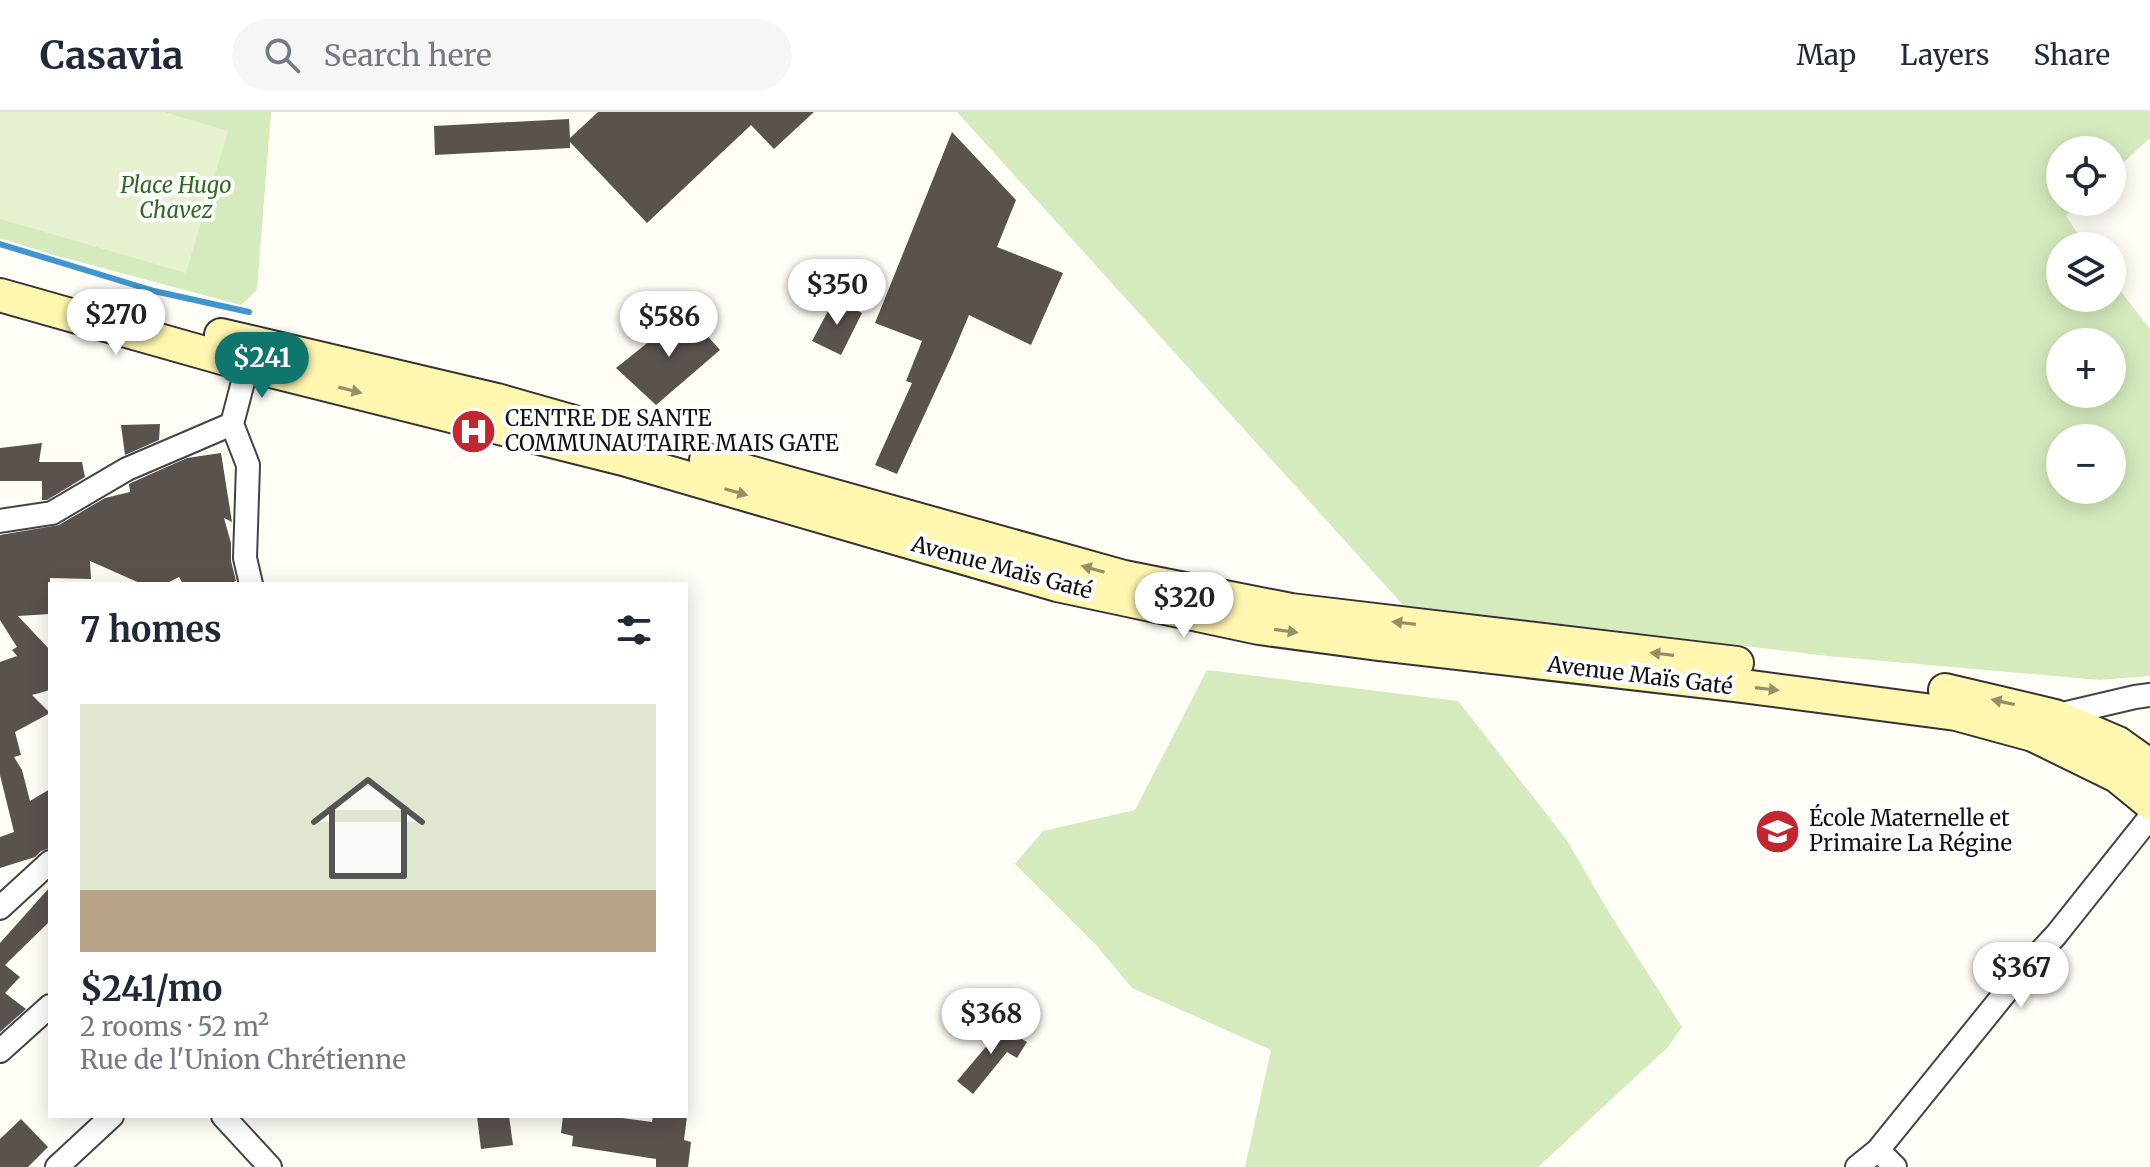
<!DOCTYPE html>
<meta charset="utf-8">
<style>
body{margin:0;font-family:Merriweather,serif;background:#f6f6f7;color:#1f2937;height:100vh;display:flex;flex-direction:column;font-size:30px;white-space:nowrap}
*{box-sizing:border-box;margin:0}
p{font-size:26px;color:#747a83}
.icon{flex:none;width:44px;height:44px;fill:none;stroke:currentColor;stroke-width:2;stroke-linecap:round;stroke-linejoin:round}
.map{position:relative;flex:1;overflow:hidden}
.details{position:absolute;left:48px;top:470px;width:640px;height:536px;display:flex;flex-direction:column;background:#fff;border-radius:0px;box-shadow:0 4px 20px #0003}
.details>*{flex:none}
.fabs{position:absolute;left:2046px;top:24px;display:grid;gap:16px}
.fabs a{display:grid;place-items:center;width:80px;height:80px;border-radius:50%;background:#fff;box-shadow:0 4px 20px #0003;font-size:40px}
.price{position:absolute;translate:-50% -68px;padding:0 18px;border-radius:28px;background:#fff;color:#222;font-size:26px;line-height:52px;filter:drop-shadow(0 2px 4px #0008)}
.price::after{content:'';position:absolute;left:50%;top:48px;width:24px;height:18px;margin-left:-12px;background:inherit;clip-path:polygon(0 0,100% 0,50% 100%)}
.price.active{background:#0f766e;color:#fff}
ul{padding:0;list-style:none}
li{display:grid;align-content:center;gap:16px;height:424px;padding:0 32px}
li span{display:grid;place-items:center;height:248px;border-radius:0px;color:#555}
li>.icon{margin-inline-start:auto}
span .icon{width:144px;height:144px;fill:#fffc;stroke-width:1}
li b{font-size:34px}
h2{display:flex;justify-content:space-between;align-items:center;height:96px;padding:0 32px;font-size:34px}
header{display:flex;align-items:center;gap:48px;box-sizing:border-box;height:112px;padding:0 40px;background:#fff;border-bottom:2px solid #e0e1e3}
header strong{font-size:38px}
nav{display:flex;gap:44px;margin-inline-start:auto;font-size:28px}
.search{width:560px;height:72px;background:#f6f6f7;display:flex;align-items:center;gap:20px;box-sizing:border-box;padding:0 28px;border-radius:44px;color:#747a83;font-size:30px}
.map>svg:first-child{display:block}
.green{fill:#d5ebbd;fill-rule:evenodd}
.pitch{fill:#e6f2cf}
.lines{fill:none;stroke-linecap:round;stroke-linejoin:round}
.stream{stroke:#3f96cf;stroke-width:6}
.building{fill:#5a524d}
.minor-casing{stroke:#444;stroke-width:26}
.secondary-casing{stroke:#333;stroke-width:36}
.minor{stroke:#fff;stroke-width:22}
.secondary{stroke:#fff6b0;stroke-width:32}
.oneway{fill:#948f68}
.labels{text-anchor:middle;stroke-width:8;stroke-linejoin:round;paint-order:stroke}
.park-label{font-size:22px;font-style:italic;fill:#2f6b1f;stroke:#fff}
.poi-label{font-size:22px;fill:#111;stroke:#fff;text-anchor:start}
.street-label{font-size:22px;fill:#111;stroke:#fff}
</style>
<header>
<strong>Casavia</strong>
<div class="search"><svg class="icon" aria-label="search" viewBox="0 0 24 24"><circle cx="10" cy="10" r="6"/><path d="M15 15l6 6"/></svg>Search here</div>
<nav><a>Map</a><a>Layers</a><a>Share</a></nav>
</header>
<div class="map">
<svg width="2150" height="1055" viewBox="0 0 2150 1055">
<rect width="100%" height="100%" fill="#fffdf5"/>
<path class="green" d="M0,0H271L257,178L241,193L50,142L0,126Z
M957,0H2150V26L2112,61V38H2060V90H2081L2066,104L2086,134H2060V186H2112V168L2150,217V564L2100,568L1827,544L1403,493ZM2112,230V282H2060V230ZM2060,326H2112V378H2060Z
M1207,558L1458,589L1566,727L1610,802L1682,915L1668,935L1538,1055H1245L1271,938L1132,876L1096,833L1015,752L1043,719L1135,698Z"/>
<path class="pitch" d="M0,0H164L228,19L186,161L0,107Z"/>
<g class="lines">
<path class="stream" d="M0,132L154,179L249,200"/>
</g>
<path class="building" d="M598,0H814L774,37L751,13L647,111L570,30V36L435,43L434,14L569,7L570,26Z
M952,20L1016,88L997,135L1063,161L1031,233L969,203L953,241L897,362L875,353L912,271L906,269L922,229L875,211Z
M835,186L862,201L841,243L812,229Z
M686,200L720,238L656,293L616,256Z
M160,312L159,328L125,343L121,313Z
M42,331L39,350H82L85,365L47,388H42V369H0V336Z
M221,341L232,410L224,406L231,431V449L236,469L228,472H183L179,465L165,472H142L90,449L91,467L50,466V502L18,504L50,538V578L32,583L50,601L15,620L21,643L14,645L22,658L30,689L50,677V736L41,739L35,745L0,756V725L14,720L0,663V550L17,544L12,538L17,535L0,508V423L59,413L105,386L130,380L129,372L133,370L187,346Z
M50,775V809L5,853L20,865L5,881L26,897L0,920V831Z
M993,910L1027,930L1017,946L1007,940L973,982L957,969L990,930L984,926Z
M477,1004H509L513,1033L481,1037Z
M563,1004H607L652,1010L653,1004H687L684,1028L691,1030L688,1055H656V1047L572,1034L573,1024L561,1021Z
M21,1007L48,1035L28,1055H0V1027Z"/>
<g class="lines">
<defs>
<path id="minor" d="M251,239L232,312L248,353L245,446L251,472
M0,409L52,401L127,357L232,312
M2054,604L2135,585L2150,583
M0,796L50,750
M0,939L50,894
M223,1004L270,1055
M1878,1038L1895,1055
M57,1055L112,1004
M1857,1055L1878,1038L2027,854L2056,823L2150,705"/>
<path id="secondary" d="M0,183L247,253L623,347L1057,473L1259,516L1378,532L1735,573L1956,602L2033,623L2117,664L2150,691
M221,223L497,288L630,326
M706,348L1124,465L1291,498L1737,551
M1945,578L2055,604L2118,631L2150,654"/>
</defs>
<use href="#minor" class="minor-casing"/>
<use href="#secondary" class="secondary-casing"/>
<use href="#minor" class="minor"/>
<use href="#secondary" class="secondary"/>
</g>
<defs><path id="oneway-solid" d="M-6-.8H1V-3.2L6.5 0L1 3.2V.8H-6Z" transform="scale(2)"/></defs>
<g class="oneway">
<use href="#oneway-solid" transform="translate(350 278) rotate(14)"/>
<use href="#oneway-solid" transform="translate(736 380) rotate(16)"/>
<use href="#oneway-solid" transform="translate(1093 457) rotate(-164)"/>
<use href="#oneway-solid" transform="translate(1404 511) rotate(-173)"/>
<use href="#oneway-solid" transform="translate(1286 519) rotate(8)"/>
<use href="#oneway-solid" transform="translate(1662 542) rotate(-173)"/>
<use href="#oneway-solid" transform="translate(1767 577) rotate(7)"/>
<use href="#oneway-solid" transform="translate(2003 590) rotate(-168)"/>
</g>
<defs>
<symbol id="hospital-disc" viewBox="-11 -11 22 22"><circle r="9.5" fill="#c4262e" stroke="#fff"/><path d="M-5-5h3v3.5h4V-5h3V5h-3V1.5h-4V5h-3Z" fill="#fff"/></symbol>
<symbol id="school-disc" viewBox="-11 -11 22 22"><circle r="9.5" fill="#c4262e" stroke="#fff"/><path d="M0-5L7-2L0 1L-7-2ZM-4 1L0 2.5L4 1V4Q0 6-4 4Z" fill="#fff"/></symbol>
</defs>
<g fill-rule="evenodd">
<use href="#hospital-disc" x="448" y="294" width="51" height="51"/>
<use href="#school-disc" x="1752" y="694" width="51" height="51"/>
</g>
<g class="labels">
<g class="park-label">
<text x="176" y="81">Place Hugo<tspan x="176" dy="25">Chavez</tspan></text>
</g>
<g class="poi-label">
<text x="505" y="314">CENTRE DE SANTE<tspan x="505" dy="25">COMMUNAUTAIRE MAIS GATE</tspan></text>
<text x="1809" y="714">École Maternelle et<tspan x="1809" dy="25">Primaire La Régine</tspan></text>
</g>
<g class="street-label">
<text transform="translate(1002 455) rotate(15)" y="8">Avenue Maïs Gaté</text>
<text transform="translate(1640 563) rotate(7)" y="8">Avenue Maïs Gaté</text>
</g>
</g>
</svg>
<div class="fabs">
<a><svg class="icon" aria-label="locate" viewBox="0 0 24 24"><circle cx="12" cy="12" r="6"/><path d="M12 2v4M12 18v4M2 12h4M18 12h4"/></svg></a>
<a><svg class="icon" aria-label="layers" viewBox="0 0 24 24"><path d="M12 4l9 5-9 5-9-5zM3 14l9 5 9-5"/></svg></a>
<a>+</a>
<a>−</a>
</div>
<b class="price" style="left:837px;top:215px">$350</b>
<b class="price" style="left:116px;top:245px">$270</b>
<b class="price" style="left:669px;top:247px">$586</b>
<b class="price active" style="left:262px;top:288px">$241</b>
<b class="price" style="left:1184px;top:528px">$320</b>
<b class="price" style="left:2021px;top:898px">$367</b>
<b class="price" style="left:991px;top:944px">$368</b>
<section class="details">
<h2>7 homes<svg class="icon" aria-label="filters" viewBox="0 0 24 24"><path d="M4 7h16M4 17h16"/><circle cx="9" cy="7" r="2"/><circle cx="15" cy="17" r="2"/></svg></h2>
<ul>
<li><span style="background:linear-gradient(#dfe7d0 75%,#b9a48a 0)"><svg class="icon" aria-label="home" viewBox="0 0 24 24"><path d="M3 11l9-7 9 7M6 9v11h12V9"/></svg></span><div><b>$241/mo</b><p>2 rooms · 52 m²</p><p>Rue de l'Union Chrétienne</p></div></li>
</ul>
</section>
</div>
